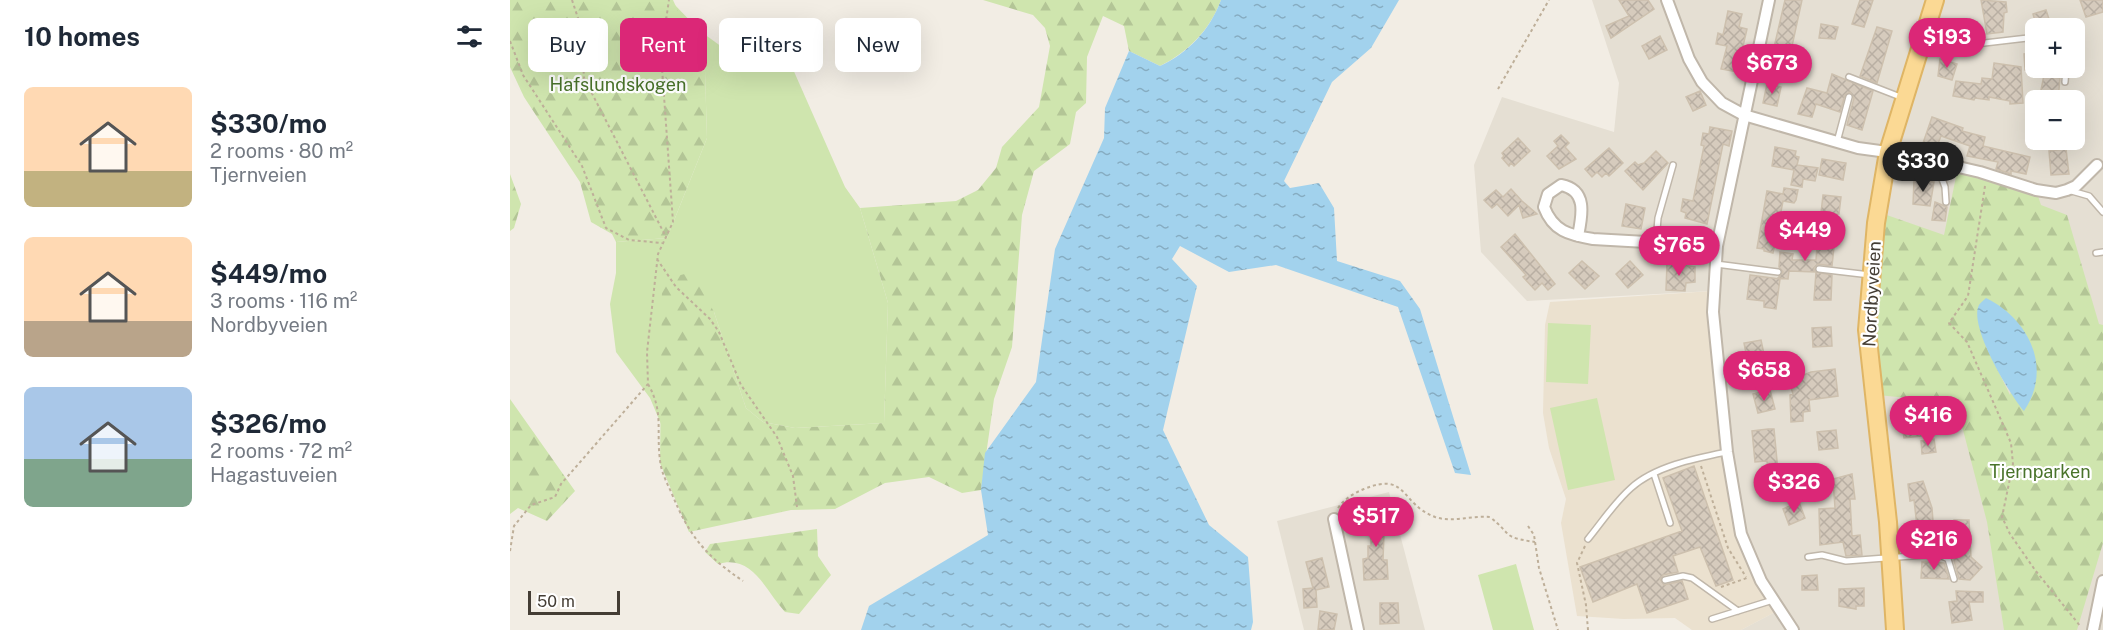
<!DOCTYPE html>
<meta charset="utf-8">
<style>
body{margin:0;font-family:"Public Sans",sans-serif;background:#f2f2f3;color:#1f2937;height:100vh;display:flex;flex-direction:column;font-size:22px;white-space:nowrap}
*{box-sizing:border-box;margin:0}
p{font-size:20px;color:#747a83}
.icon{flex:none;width:33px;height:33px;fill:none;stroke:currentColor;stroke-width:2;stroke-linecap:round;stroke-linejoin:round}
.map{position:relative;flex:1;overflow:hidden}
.panel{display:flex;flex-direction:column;background:#fff;width:510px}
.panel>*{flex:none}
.banner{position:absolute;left:18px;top:18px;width:570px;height:54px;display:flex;gap:12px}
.fabs{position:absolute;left:1515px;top:18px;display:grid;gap:12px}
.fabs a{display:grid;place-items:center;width:60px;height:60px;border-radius:9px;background:#fff;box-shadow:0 6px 24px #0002;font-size:30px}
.scale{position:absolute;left:18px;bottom:15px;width:92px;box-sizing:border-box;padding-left:6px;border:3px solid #443d34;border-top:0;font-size:16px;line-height:21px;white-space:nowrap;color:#443d34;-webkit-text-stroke:4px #fff;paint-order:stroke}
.price{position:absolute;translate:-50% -51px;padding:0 14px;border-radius:21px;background:#db2777;color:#fff;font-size:20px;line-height:39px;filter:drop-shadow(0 2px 3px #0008)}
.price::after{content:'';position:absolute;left:50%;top:36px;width:18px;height:14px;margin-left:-9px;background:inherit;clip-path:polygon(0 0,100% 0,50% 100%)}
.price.on{background:#222;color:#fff}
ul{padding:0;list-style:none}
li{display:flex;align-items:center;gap:18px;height:150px;padding:0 24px}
li span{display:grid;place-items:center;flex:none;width:168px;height:120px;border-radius:9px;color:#555}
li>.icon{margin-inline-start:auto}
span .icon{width:72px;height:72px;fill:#fffc;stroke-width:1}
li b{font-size:26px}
h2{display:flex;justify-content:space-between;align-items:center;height:72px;padding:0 24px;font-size:26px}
.tag{padding:0 21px;border-radius:9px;background:#fff;box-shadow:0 6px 24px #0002;font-size:21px;line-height:54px}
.tag.on{background:#db2777;color:#fff}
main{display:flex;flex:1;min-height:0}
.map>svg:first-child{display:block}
.residential{fill:#e5dfd3;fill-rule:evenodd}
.education{fill:#ebe1cf}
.green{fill:#cfe5ae}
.forest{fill:url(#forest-firs);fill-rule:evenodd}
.water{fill:url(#water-ripples)}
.building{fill:url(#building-cross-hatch);stroke:#cdc0ae;stroke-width:1.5}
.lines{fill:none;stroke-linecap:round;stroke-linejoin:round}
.service-casing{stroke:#c0b7aa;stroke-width:8}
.minor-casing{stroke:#c0b7aa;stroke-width:14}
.primary-casing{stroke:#dfb565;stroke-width:20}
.path{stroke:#beaf99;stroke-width:2;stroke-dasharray:3 3;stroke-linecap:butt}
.service{stroke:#fff;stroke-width:5}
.minor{stroke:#fff;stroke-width:10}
.primary{stroke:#fbd994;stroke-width:16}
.labels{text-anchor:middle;stroke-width:4.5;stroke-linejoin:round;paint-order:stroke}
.park-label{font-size:18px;fill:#49732a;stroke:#fff}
.street-label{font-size:18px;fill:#443d34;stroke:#fff}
</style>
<main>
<section class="panel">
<h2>10 homes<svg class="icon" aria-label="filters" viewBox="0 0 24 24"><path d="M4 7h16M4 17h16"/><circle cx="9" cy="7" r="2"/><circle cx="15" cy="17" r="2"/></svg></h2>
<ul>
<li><span style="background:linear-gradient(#ffd9b3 70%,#c2b280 0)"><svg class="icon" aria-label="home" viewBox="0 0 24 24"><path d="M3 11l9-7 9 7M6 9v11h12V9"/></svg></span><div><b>$330/mo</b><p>2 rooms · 80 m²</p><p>Tjernveien</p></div></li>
<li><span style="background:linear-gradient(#ffd9b3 70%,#b9a48a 0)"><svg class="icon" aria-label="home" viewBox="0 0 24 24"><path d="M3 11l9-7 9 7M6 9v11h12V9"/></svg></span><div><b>$449/mo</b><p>3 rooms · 116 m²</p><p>Nordbyveien</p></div></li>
<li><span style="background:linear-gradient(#a9c7e8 60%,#7fa58c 0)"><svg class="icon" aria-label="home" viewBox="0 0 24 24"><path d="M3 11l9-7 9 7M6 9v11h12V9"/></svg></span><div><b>$326/mo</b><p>2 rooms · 72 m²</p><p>Hagastuveien</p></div></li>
</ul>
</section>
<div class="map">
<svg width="1593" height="630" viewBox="0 0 1593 630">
<defs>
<pattern id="forest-firs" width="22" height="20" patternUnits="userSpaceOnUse" patternTransform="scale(1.5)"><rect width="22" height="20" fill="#cfe5ae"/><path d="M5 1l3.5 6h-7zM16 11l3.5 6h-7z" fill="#b3c596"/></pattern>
<pattern id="water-ripples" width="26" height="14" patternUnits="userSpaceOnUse" patternTransform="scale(1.5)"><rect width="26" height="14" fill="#a2d2ed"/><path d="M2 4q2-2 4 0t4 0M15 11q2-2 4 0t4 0" fill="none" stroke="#86acc1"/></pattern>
<pattern id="building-cross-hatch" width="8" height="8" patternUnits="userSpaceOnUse" patternTransform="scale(1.5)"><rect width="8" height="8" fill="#d6cbbd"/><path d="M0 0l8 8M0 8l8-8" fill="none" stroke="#b9afa3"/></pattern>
</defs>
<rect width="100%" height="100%" fill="#f2ede4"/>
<path class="residential" d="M1082,0H1593V630H1231L1269,610L1231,534L1202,291L1017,301L971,252L964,165L992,97L1104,132L1109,83ZM1526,28H1564V68H1526ZM1526,100H1564V140H1526Z
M879,492L915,630H794L767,521Z"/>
<path class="education" d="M1202,291L1226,513L1269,610L1231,630H1182L1165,618L1114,619L1067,616L1051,523L1056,499L1039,448L1033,413L1035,325L1040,302Z"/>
<path class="green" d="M163,3L190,31L212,47L267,49L282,67L335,187L350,208L378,303L374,423L285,428L253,422L236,408L204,312L151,401V424L140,398L106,352L100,304L106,273V242L157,238L197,138L195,71Z
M1038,323L1081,325L1078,384L1036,382Z
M1087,398L1105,480L1058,490L1040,408Z
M1006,564L1024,630H983L968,575Z"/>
<path class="forest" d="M0,0H163L195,71L197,138L157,238L106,242L102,234L81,222L70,182L14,97L0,67Z
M473,0H711C700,30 678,52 650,66L619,51L614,26L593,16L577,57L576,103L566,112L560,144L524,171L512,215L502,347L484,399L471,490L452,493L419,477L375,483L325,509L281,510L179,532L150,463L152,280L182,272L204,312L236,408L253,422L285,428L374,423L378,303L350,208L446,201L468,190L486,168L492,147L529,107L540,46L535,28L523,15Z
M1448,167L1526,190L1531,205L1557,215L1589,324L1593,325V543L1567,630H1494L1477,522L1446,403L1368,395L1365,321L1371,213L1434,235ZM1517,335L1500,395L1475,344Z
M0,174L11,204L4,228L0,231Z
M0,399L65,491L37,521L8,508L0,514Z
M307,529L308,556L321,575L289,614L275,612C255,590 243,554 208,564L195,552L200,544Z"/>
<path class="water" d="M711,0H889L861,48L822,82L774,181L780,188L809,183L824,208L827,261L890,281L910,309L961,475L945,473L888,307L766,265L719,272L670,246L662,259L687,286L653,430L699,525L738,557L743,622L741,630H351L359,606L478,535L471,490L475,453L526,382L545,249L594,138L595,108L619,51L650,66C678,53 700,30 711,0Z
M1476,298C1519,319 1543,368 1514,411C1500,395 1458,326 1469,305C1471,302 1474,300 1476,298Z"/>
<path class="building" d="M1109,0H1138L1144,9L1101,38L1096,26L1119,16Z
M1275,0H1292L1279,60L1262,56Z
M1350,0H1363L1354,27L1342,24Z
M1471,0L1496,2L1497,12L1494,13L1493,32L1477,34Z
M1570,0H1593V12L1576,17Z
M1536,10L1542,28H1527L1523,14Z
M1218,11L1232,14L1229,27L1237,29L1227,72L1211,69L1217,46L1206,44L1208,33L1213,35Z
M1311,24L1328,27L1325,39L1309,38Z
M1367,27L1382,31L1367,83L1350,76Z
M1150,36L1157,50L1139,59L1132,46Z
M1526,53V69L1515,70L1514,54Z
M1430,59L1447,64L1442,80L1428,76Z
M1484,63L1511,67L1513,103L1500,104V101L1479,97V100L1465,98L1464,100L1443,96L1446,81L1471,84L1472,78L1482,79Z
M1322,74L1363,91L1352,130L1337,125L1344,98L1340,92L1335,95L1330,112L1306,104L1302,117L1288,114L1297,88L1317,93Z
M1534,75L1550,78L1548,100H1534L1531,90Z
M1257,84L1271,87L1267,106L1253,103Z
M1190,91L1196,105L1183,111L1176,97Z
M1422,117L1453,128L1452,131L1475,137L1473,146L1520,157L1516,174L1501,171V174L1486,169L1488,162L1457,156L1460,146L1431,136L1425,151L1412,146Z
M1200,127L1222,131L1219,146L1213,144L1197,224L1175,218L1176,213L1171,211L1173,199L1183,201L1194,146L1191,145L1193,133L1199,134Z
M1051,135L1059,143L1055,147L1066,159L1049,169L1037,156L1048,146L1044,141Z
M1008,138L1020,151L1004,166L1001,163L999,166L992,158L994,156L992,153Z
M1265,147L1286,151L1285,156L1289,157L1287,165L1308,168L1305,181L1293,179L1292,187L1281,185L1284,170L1262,166Z
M1099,148L1113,163L1099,176L1096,173L1092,177L1087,172L1082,177L1075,169Z
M1556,149L1559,174L1541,175L1539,151Z
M1146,151L1158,163L1133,190L1115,171L1125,162L1128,165L1134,163Z
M1312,159L1336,163L1333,180L1309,175Z
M1404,180L1424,182L1420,206L1403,204Z
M1274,188L1288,190L1286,200L1284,203L1273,201L1263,253L1254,251V249L1247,248L1257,191L1273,194Z
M1001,189L1012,201L1027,214L1013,218L1009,205L998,216L987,204L982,208L974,200L986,190L993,197Z
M1313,195L1331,197L1329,214L1311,213Z
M1425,202L1437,207L1435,221L1422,220Z
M1116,204L1135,208L1131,229L1112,226Z
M1005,234L1045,284L1038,290L1032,283L1025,290L1013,277L1016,275L991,247Z
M1307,246L1324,247L1322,266L1308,264L1304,268L1305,272L1279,271L1278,279L1268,278L1273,272L1269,267L1270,252L1283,254L1282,260H1306Z
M1072,261L1089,276L1075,289L1059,273Z
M1120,261L1133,275L1118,288L1106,274Z
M1157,263L1185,267V282L1176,283L1175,291L1156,290Z
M1306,272L1322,275L1321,300H1304Z
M1240,275L1270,279L1266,309L1254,307V301L1237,299Z
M1321,327L1322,346L1303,347L1302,328Z
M1251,340L1255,359L1238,363L1234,343Z
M1325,369L1328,396L1299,400L1300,411L1293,412V421L1281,422L1280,395L1283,394L1279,381L1301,372Z
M1260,390L1265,409L1248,413L1243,394Z
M1408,409L1411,436L1394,438L1390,411Z
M1258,429H1264L1268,471L1258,472L1257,461L1245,462L1242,431Z
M1326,430L1328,448L1309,450L1307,432Z
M1424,439L1426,452L1412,454L1411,441Z
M1184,466L1223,580L1206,586L1190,547L1163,556L1168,572L1153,575L1150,579L1154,585L1172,581L1178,599L1137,613L1127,584L1083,602L1070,567L1172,531L1153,478Z
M1342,474L1345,499H1340L1342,536L1350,535L1352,555L1336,556L1333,542L1310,545L1309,509L1325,508L1323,479Z
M1413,481L1422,508L1424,534L1408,535L1404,500L1400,501L1398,484Z
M1289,502L1295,518L1279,525L1273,509Z
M860,507H875L873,560H877L878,579L854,580L853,559L858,558V546H861Z
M1444,520H1459L1461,557L1472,567L1460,580L1449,579L1444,561Z
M812,558L819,587L806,590L807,607L794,608L793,589L803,588L796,562Z
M1412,562L1434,563L1439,579L1411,578Z
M1307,575L1308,590H1292V576Z
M1354,588V606H1346V609L1329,606V589Z
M1446,591L1473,592V602H1459L1462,620L1442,623L1439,602L1447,601Z
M870,603H888L889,623L870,624Z
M810,611L827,614L824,630H808Z"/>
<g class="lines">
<defs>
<path id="service" d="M1414,44L1440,47L1526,37
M1339,77L1393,98
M1555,82L1556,68
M1327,142L1339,97
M1426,163L1435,187L1436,202
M1558,190L1579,196L1593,212
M1146,242L1148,218L1163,165
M1586,253L1593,252
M1206,264L1268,272
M1309,269L1360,275
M1144,474L1160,523
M1078,539C1092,522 1104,503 1121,488C1145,466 1187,458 1217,452
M1298,557L1312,555L1336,561L1428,554L1438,559L1444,579
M1155,580L1173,576L1182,578L1228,611
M1202,619L1263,600"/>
<path id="minor" d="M1157,0L1179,59L1192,82L1212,103L1234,115L1348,148L1392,154L1470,172L1526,190L1546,193L1557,190L1566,186L1587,165
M1259,0L1207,246L1203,312L1217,452L1231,534L1251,581L1283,630
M1068,236C1072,216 1078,190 1051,185L1038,194L1034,207C1043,231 1059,235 1083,239L1207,246
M824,519L848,630
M1583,630L1593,581"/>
<path id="primary" d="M1385,630L1378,522L1357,330L1366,223L1378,152L1425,0"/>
</defs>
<use href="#service" class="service-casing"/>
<use href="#minor" class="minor-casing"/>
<use href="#primary" class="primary-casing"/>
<path class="path" d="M62,0L71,27L74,78L156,237
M0,41L13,75L72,166L96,228L119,240L152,243
M988,89L1039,0
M1475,186L1458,296L1439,323L1457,342L1501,443L1503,464L1492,517L1500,534L1525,570L1571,627
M147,259L166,287L200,319L209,332L231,385L267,437L283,476L287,507
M138,384C154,412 146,430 150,460C151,472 157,483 162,494C179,536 196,556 233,581
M1191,466L1218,548L1236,577
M828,508C834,499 844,493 854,489C898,471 890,504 925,517C943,523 962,515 980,517C1003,535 991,537 1025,542
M1018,526L1024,535L1029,568L1048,630
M1075,546L1067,563L1076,605L1078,630
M0,551L4,526L21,505L45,497L51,484L138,384L137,352L148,254L163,222L151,54L159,0
M1211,587L1237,578"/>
<use href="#service" class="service"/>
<use href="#minor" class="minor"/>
<use href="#primary" class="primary"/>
</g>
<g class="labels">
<g class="park-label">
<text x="108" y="91">Hafslundskogen</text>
<text x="1530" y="478">Tjernparken</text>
</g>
<g class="street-label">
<text transform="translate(1362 294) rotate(-87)" y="6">Nordbyveien</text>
</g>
</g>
</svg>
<div class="fabs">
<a>+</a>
<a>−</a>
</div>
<div class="scale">50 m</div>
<b class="price" style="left:1437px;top:69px">$193</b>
<b class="price" style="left:1262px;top:95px">$673</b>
<b class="price on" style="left:1413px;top:193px">$330</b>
<b class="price" style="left:1295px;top:262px">$449</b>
<b class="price" style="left:1169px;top:277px">$765</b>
<b class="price" style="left:1254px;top:402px">$658</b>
<b class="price" style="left:1418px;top:447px">$416</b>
<b class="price" style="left:1284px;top:514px">$326</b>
<b class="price" style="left:866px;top:548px">$517</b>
<b class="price" style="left:1424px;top:571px">$216</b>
<div class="banner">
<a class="tag">Buy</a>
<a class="tag on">Rent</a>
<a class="tag">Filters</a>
<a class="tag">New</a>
</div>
</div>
</main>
